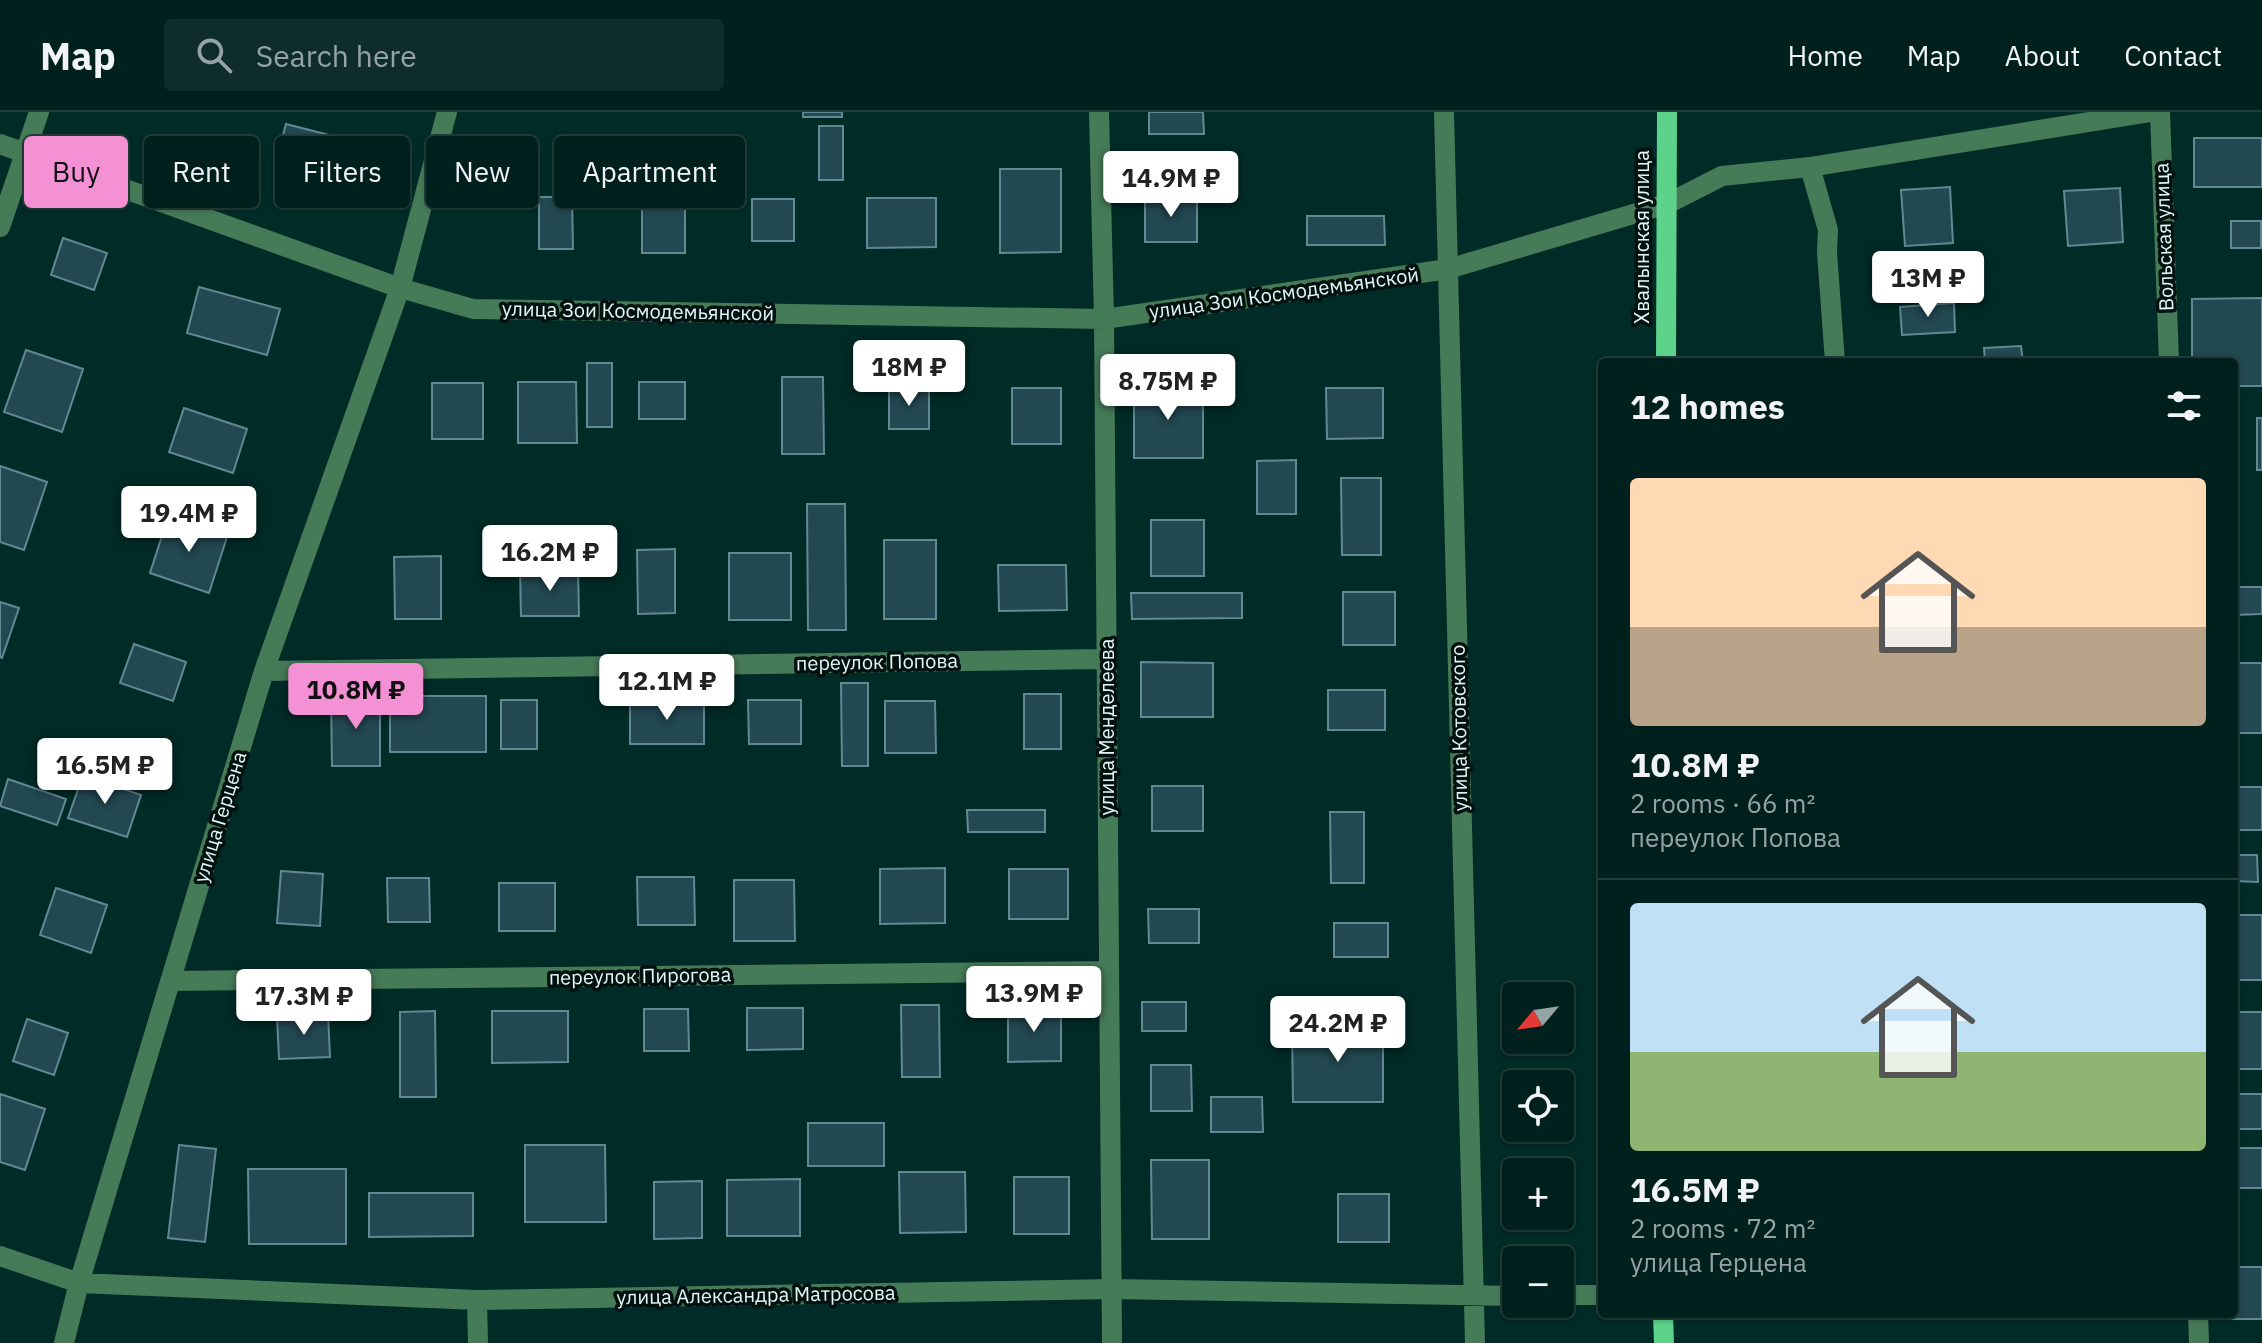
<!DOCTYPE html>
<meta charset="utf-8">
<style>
body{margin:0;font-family:"IBM Plex Sans",sans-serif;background:#0e2d2a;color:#f1f3f6;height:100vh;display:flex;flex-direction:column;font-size:30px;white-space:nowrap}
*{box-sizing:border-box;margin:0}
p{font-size:26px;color:#95a3a4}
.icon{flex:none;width:44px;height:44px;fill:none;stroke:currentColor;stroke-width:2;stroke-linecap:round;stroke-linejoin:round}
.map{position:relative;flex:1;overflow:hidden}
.side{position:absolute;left:1598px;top:246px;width:640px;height:960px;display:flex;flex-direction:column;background:#00201d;border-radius:8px;box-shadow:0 2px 6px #0004,0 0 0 2px #223e3b}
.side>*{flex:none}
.banner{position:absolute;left:24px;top:24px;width:760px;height:72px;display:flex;gap:16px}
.needle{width:52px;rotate:241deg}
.buttons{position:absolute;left:1502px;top:870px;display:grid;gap:16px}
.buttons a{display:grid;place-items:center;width:72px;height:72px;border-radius:8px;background:#00201d;box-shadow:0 2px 6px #0004,0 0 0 2px #223e3b;font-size:40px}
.price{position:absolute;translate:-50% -68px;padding:0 18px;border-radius:8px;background:#fff;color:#222;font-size:26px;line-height:52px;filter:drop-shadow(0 2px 4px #0008)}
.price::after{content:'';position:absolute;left:50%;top:48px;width:24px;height:18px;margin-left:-12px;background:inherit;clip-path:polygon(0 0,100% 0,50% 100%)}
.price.current{background:#f491d4;color:#111}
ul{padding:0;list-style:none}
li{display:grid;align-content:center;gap:16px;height:424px;padding:0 32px}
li+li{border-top:2px solid #223e3b}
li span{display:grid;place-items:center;height:248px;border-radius:8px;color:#555}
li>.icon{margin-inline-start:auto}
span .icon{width:144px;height:144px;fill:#fffc;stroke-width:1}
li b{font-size:34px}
h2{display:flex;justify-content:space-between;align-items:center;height:96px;padding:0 32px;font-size:34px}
.tag{padding:0 28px;border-radius:8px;background:#00201d;box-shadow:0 2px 6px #0004,0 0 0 2px #223e3b;font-size:28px;line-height:72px}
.tag.current{background:#f491d4;color:#111}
header{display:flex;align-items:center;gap:48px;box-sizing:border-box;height:112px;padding:0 40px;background:#00201d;border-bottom:2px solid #223e3b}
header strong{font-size:38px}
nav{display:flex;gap:44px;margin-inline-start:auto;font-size:28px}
.search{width:560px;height:72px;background:#0e2d2a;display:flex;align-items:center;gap:20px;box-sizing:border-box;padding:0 28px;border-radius:8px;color:#95a3a4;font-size:30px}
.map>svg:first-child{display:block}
.building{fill:#224852;stroke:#618993;stroke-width:2}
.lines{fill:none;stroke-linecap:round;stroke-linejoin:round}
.lane{stroke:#467b58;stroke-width:20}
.street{stroke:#467b58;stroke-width:20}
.primary{stroke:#5dd28a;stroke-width:20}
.labels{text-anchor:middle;stroke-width:7;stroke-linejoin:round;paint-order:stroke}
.street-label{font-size:20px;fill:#e3f9f5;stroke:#02110f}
</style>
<header>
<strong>Map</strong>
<div class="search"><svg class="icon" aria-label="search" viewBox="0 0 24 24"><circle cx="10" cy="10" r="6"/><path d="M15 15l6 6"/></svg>Search here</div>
<nav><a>Home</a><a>Map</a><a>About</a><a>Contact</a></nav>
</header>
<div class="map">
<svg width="2262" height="1231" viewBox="0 0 2262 1231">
<rect width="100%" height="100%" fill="#002b27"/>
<path class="building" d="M803,0H842V5H803Z
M1149,0H1203L1204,22H1149Z
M286,12L341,26L330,68L278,54L281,42L278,41Z
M819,14H843V68H819Z
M2194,26H2262V75H2194Z
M1000,57H1061V140L1000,141Z
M1950,75L1953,131L1905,134L1901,78Z
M2120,76L2123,130L2068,134L2064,79Z
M642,79H685V141H642Z
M1197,84V130H1145V85Z
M539,85H572L573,137H539Z
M867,86H936V135L867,136Z
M752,87H794V129H752Z
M1307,104H1384L1385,133H1307Z
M2231,109H2261V136H2231Z
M63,126L107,141L94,178L51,163Z
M199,175L280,197L267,243L187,221Z
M2262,186V274H2234V250H2192V187Z
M1954,191L1955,220L1902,223L1900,195Z
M2021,234L2023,250H1985L1984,236Z
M26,238L83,257L62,320L4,300Z
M587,251H612V315H587Z
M782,265H823L824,342H782Z
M518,270H576L577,331H518Z
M639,270H685V307H639Z
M432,271H483V327H432Z
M1134,273H1203V346H1134Z
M889,276H929V317H889Z
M1012,276H1061V332H1012Z
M1326,276H1383V326L1327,327Z
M184,296L247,317L233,361L169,340Z
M2257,306H2262V358H2257Z
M1296,348V402H1257V349Z
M0,354L47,370L24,438L0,430Z
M1341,366H1381V443H1342Z
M2234,386H2237V445H2234Z
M807,392H845L846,518H808Z
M169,402L228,422L209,481L150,461Z
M1151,408H1204V464H1151Z
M884,428H936V507H884Z
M675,437V501L638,502L637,438Z
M729,441H791V508H729Z
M441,444V507H395L394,445Z
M998,453H1066L1067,498L999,499Z
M520,458H578L579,504H521Z
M2234,475H2262V502L2234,503Z
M1343,480H1395V533H1343Z
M1131,481H1242V506L1132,507Z
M0,490L19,496L2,546L0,545Z
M134,532L186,550L173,589L120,571Z
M1141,550L1213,551V605H1141Z
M2234,551H2262V621H2234Z
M841,571H868V654H842Z
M1328,578H1385V618H1328Z
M1024,582H1061V637H1024Z
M380,584V654H332L331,585Z
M390,584H486V640H390Z
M501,588H537V637H501Z
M630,588H704V632H630Z
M748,588H801V632H749Z
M885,589H935L936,641H885Z
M83,663L141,683L127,725L68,706Z
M8,667L66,687L57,713L0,694Z
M1152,674H1203V719H1152Z
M2234,675H2262V718H2234Z
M967,698H1045V720H968Z
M1330,700H1364V771H1331Z
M2234,743H2257L2258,770L2234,769Z
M945,756V811L880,812V757Z
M1009,757H1068V807H1009Z
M281,759L323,762L320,814L277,811Z
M637,765H694L695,813H638Z
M387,766H429L430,810H388Z
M734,768H794L795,829H734Z
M499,771H555V819H499Z
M56,776L107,793L91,841L40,823Z
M1148,797H1199V831H1149Z
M2234,803H2262V868H2234Z
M1334,811H1388V845H1334Z
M1142,890H1186V919H1142Z
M901,893H939L940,965H902Z
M1008,894H1061V949L1008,950Z
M747,896H803V937L747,938Z
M644,897H688L689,939H644Z
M435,899L436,985H400V900Z
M492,899H568V950L492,951Z
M2234,900H2262V957H2234Z
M328,902L330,945L279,947L277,905Z
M27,907L68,921L54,963L13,949Z
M1292,915H1383V990H1293Z
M1151,953H1191L1192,999H1151Z
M0,982L45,997L25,1058L0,1050Z
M2234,982H2262V1017H2234Z
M1211,985H1262L1263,1020H1211Z
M808,1011H884V1054H808Z
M179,1033L216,1037L205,1130L168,1126Z
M525,1033H605L606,1110H525Z
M2234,1036H2262V1076H2234Z
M1151,1048H1209V1127H1152Z
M248,1057H346V1132H249Z
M899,1060H965L966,1120L900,1121Z
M1014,1065H1069V1122H1014Z
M800,1067V1124H727V1068Z
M702,1069V1126L654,1127V1070Z
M369,1081H473V1124L369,1125Z
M1338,1082H1389V1130H1338Z
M2234,1155H2262V1207H2229V1202H2234Z
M1865,1202H1932V1206L1865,1207Z"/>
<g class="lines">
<path class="lane" d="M1810,55L1828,118L1827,140L1835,250"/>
<path class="street" d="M1099,0L1104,207L1112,1231
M1444,0L1475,1231
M2160,0L2169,250
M0,32L400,176L473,197L1104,207L1448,157L1667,92L1722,64L1810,55L2151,0
M0,115L39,0
M264,559L1107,547
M170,869L1109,859
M0,1144L79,1171L477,1188L1112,1177L1516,1184
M1560,1183H1602
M477,1188L478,1231
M2198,1202L2199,1231
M64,1231L79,1171L264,559L400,176L447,0"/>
<path class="primary" d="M1666,250L1667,0
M1663,1202L1664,1231"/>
</g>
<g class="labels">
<g class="street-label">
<text transform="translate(1642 125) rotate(-90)" y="7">Хвалынская улица</text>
<text transform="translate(2164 125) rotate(-92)" y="7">Вольская улица</text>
<text transform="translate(1284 181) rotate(-8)" y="7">улица Зои Космодемьянской</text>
<text transform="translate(638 199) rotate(1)" y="7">улица Зои Космодемьянской</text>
<text transform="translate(877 550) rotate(-1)" y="7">переулок Попова</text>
<text transform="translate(1107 615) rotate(-90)" y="7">улица Менделеева</text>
<text transform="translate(1459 616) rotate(-91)" y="7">улица Котовского</text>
<text transform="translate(220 705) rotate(-73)" y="7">улица Герцена</text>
<text transform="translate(640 864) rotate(-1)" y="7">переулок Пирогова</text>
<text transform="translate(756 1183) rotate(-1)" y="7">улица Александра Матросова</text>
</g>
</g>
</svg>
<div class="buttons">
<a><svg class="needle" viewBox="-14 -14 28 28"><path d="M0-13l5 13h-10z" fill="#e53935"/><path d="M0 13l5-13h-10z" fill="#95a3a4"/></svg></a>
<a><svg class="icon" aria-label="locate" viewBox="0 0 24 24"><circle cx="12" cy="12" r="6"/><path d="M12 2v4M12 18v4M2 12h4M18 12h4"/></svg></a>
<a>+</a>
<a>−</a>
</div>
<b class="price" style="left:1171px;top:107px">14.9M ₽</b>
<b class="price" style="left:1928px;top:207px">13M ₽</b>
<b class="price" style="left:909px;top:296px">18M ₽</b>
<b class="price" style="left:1168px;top:310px">8.75M ₽</b>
<b class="price" style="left:189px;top:442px">19.4M ₽</b>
<b class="price" style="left:550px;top:481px">16.2M ₽</b>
<b class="price" style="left:667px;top:610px">12.1M ₽</b>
<b class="price current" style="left:356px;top:619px">10.8M ₽</b>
<b class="price" style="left:105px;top:694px">16.5M ₽</b>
<b class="price" style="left:1034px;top:922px">13.9M ₽</b>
<b class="price" style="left:304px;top:925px">17.3M ₽</b>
<b class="price" style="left:1338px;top:952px">24.2M ₽</b>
<div class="banner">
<a class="tag current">Buy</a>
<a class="tag">Rent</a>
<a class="tag">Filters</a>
<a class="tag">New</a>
<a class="tag">Apartment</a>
</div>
<section class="side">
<h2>12 homes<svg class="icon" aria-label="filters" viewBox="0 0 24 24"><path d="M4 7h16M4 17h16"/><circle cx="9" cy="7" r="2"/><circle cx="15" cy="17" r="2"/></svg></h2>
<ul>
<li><span style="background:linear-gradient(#ffd9b3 60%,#b9a48a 0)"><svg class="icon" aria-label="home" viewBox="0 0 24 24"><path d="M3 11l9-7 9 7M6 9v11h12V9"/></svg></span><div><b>10.8M ₽</b><p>2 rooms · 66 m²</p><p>переулок Попова</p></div></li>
<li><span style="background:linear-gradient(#bfe0f5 60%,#8fb573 0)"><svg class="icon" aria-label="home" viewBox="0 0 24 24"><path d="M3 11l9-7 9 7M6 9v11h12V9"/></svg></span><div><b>16.5M ₽</b><p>2 rooms · 72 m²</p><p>улица Герцена</p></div></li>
</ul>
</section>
</div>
